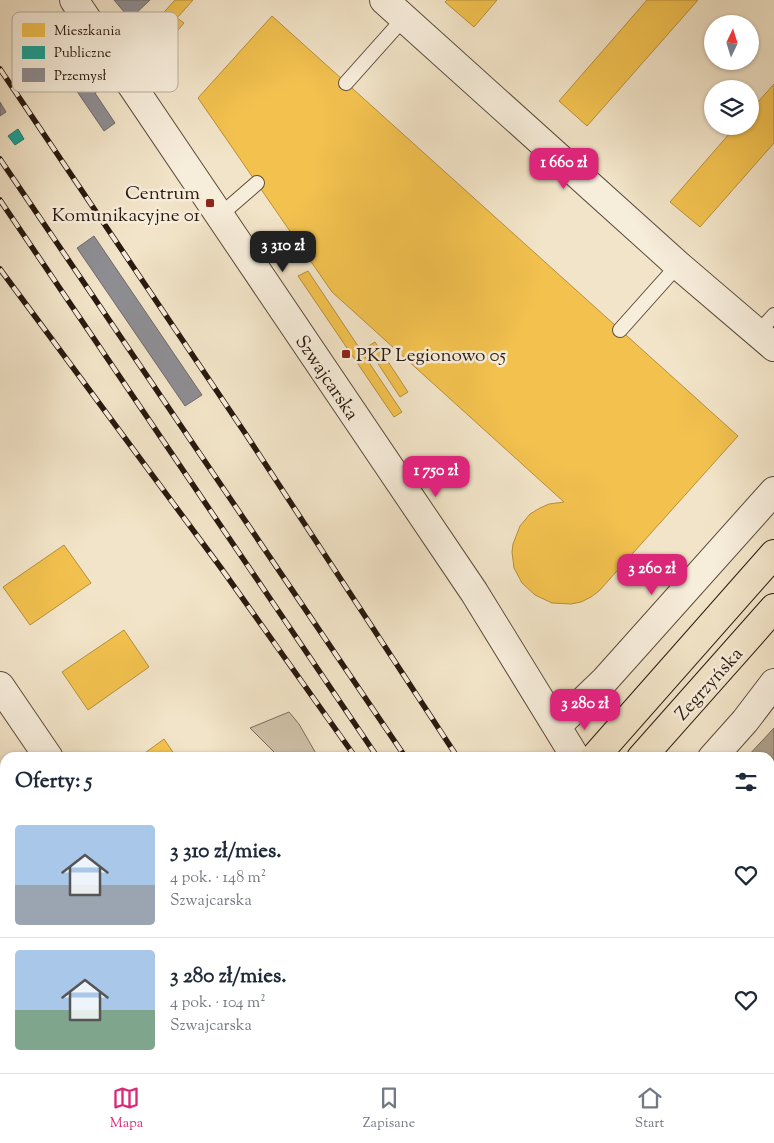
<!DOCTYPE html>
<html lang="pl">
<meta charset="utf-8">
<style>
body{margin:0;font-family:"Sorts Mill Goudy",serif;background:#f2f2f3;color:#1f2937;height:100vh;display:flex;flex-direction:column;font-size:19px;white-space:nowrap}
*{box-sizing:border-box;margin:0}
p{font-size:16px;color:#747a83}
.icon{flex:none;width:28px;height:28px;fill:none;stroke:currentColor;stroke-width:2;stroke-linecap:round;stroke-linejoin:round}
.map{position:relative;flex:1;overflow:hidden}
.details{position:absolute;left:0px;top:752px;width:775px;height:321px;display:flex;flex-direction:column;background:#fff;border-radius:15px 15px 0 0;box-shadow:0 1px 4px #0004}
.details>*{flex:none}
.needle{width:32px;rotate:4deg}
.fabs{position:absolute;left:704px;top:15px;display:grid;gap:10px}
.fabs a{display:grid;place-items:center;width:55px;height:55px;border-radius:50%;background:#fff;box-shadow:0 1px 4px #0004;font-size:25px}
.price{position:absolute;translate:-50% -42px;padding:0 11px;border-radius:10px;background:#db2777;color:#fff;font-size:16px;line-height:32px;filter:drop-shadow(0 1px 2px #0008)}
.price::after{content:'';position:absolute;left:50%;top:30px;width:15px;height:11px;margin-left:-8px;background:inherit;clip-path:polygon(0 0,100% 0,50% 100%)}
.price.active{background:#222;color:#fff}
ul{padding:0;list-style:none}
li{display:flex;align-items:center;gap:15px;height:125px;padding:0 15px}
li+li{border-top:1px solid #e0e1e3}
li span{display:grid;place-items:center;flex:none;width:140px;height:100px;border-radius:5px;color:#555}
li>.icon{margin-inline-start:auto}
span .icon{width:60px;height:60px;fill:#fffc;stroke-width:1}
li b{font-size:21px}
h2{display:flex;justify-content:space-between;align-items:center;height:60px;padding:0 15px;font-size:21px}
.menu{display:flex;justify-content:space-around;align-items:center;height:70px;border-top:1px solid #e0e1e3;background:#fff;font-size:14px;color:#747a83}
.menu a{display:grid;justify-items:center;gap:2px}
.menu .active{color:#db2777}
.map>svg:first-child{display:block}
.green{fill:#d0c1a9;stroke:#7c6d5c}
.water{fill:#ae9f89;stroke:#796958}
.homes{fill:#f2c14e;stroke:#b68f3b}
.public{fill:#17a398;stroke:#1c7a6f}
.industry{fill:#8d8d92;stroke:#6f6a6b}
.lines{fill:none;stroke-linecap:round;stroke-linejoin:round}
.lane-casing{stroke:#5b4c3d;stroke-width:16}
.street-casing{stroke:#5b4c3d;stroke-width:30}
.primary-casing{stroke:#29190f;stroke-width:30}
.lane{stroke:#f7eddb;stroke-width:14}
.street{stroke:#f7eddb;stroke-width:28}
.primary{stroke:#f2e4c8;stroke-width:28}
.rail-casing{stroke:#29190f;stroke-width:5.5}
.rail{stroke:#f7eddb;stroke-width:4;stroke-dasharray:11;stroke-linecap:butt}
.poi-dot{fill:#8f2418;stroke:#f7eddb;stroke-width:2}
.labels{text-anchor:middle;stroke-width:5;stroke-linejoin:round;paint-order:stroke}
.poi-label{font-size:19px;fill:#29190f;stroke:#f7eddb;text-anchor:end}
.street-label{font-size:19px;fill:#29190f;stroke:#f7eddb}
.key{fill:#f7eddb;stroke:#b9ad9e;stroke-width:1}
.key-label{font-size:14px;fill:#29190f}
</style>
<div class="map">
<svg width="774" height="1073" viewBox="0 0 774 1073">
<rect width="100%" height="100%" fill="#f2e4c8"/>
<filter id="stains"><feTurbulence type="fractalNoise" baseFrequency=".004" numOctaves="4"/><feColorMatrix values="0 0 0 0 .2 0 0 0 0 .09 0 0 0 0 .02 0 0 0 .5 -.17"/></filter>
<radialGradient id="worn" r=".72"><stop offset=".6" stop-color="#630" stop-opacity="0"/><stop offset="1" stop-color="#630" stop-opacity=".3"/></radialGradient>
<path class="green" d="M289,712L299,724L318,757H279L250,728Z
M770,851L774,854V1029L770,1023Z"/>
<path class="water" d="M774,728V842L770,838V758L747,757Z"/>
<path class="homes" d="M175,0H193L177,18L184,23L149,64L131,49Z
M447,0H497L474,27L445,2Z
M647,0H698L587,126L559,101Z
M272,16L738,436L599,591L591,597L581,602L571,604L552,603L535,595L522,583L514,568L512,552L513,544L520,526L530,514L540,508L549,504L564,502L332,292L198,98Z
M774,84V143L700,227L670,202L736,126H750V111Z
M308,271L402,412L394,417L298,276Z
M375,342L408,392L400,397L367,347Z
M64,545L91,583L30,625L3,587Z
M124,630L149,667L88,710L62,672Z
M164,739L177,758H138Z
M0,967L5,972V981L0,985Z
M0,989L5,996V999L0,1003Z
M5,999V1034L0,1038V1003Z
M5,1034V1052L0,1046V1038Z
M18,1069H50L45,1073H22Z
M487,1069H533L536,1073H489Z"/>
<path class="public" d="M18,129L24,139L15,145L8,136Z"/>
<path class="industry" d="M114,0H150L130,19Z
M96,77L103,87L95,93L115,123L104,131L74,87L85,79L88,83Z
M0,102L6,112L0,116Z
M94,236L202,395L185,406L77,248Z"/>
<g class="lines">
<defs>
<path id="lane" d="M346,83L404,18
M219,216L257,183
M620,330L678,265
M758,333L774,315
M0,935L5,941
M416,1073L420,1069"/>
<path id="street" d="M74,0L474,592L576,758
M384,0L678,265L774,347
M0,686L49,758
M557,726L605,680L774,491
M712,758L745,721L774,683
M0,873L5,869
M770,1055L774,1061
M265,1069L269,1073"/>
<path id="primary" d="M594,758L774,554
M641,758L774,608
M313,1073L317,1069
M361,1073L365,1069"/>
</defs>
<use href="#lane" class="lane-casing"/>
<use href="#street" class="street-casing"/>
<use href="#primary" class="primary-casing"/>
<use href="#lane" class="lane"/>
<use href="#street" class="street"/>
<use href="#primary" class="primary"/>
<defs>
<path id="rail" d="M0,69L245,433L458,758
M0,159L406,758
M0,200L378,758
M0,269L221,568L356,758
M568,1069L571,1073
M589,1069L592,1073
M617,1069L620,1073
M669,1069L672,1073"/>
</defs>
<use href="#rail" class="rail-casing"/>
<use href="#rail" class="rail"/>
</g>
<g class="poi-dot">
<rect x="205" y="198" width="10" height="10" rx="2.5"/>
<rect x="341" y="349" width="10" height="10" rx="2.5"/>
</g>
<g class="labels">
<g class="poi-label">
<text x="200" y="199">Centrum<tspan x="200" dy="22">Komunikacyjne 01</tspan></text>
<text x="356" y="361" text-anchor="start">PKP Legionowo 05</text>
</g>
<g class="street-label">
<text transform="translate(328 377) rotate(56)" y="7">Szwajcarska</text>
<text transform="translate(708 683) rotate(-48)" y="7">Zegrzyńska</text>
</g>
</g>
<rect x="12" y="12" width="166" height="80" rx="8" class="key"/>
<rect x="22" y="23" width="23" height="14" fill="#f2c14e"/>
<rect x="22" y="46" width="23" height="13" fill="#17a398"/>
<rect x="22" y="68" width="23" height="14" fill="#8d8d92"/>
<g class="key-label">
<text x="54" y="35">Mieszkania</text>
<text x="54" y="57">Publiczne</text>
<text x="54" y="80">Przemysł</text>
</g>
<rect width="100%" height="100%" filter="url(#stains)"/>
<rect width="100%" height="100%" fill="url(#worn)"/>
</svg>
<div class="fabs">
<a><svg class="needle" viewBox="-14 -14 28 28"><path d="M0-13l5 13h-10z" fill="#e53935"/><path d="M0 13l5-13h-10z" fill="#747a83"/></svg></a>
<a><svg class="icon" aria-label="layers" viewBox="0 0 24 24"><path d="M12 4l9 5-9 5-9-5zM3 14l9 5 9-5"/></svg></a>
</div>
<b class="price" style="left:564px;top:190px">1 660 zł</b>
<b class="price active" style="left:283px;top:273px">3 310 zł</b>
<b class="price" style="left:436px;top:498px">1 750 zł</b>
<b class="price" style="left:652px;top:596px">3 260 zł</b>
<b class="price" style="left:585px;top:731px">3 280 zł</b>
<section class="details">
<h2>Oferty: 5<svg class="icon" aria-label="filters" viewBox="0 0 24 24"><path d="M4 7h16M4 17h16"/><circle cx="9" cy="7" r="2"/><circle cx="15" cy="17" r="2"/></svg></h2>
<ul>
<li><span style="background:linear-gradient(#a9c7e8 60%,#9aa5b1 0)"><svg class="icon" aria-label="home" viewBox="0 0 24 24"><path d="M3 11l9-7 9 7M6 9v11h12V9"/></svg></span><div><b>3 310 zł/mies.</b><p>4 pok. · 148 m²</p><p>Szwajcarska</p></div><svg class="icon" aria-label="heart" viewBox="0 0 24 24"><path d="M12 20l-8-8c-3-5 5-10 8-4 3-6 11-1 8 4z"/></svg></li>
<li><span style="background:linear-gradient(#a9c7e8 60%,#7fa58c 0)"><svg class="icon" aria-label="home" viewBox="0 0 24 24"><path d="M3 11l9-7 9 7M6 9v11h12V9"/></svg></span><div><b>3 280 zł/mies.</b><p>4 pok. · 104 m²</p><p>Szwajcarska</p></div><svg class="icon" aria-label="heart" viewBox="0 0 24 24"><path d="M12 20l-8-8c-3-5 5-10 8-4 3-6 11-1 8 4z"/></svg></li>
</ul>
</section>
</div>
<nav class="menu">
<a class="active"><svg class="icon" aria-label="map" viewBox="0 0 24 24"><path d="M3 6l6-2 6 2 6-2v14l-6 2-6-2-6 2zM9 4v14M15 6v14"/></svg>Mapa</a>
<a><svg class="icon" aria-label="saved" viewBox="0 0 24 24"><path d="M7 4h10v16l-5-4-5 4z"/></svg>Zapisane</a>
<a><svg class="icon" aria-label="home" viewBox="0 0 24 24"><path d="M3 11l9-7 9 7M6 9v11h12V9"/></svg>Start</a>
</nav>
